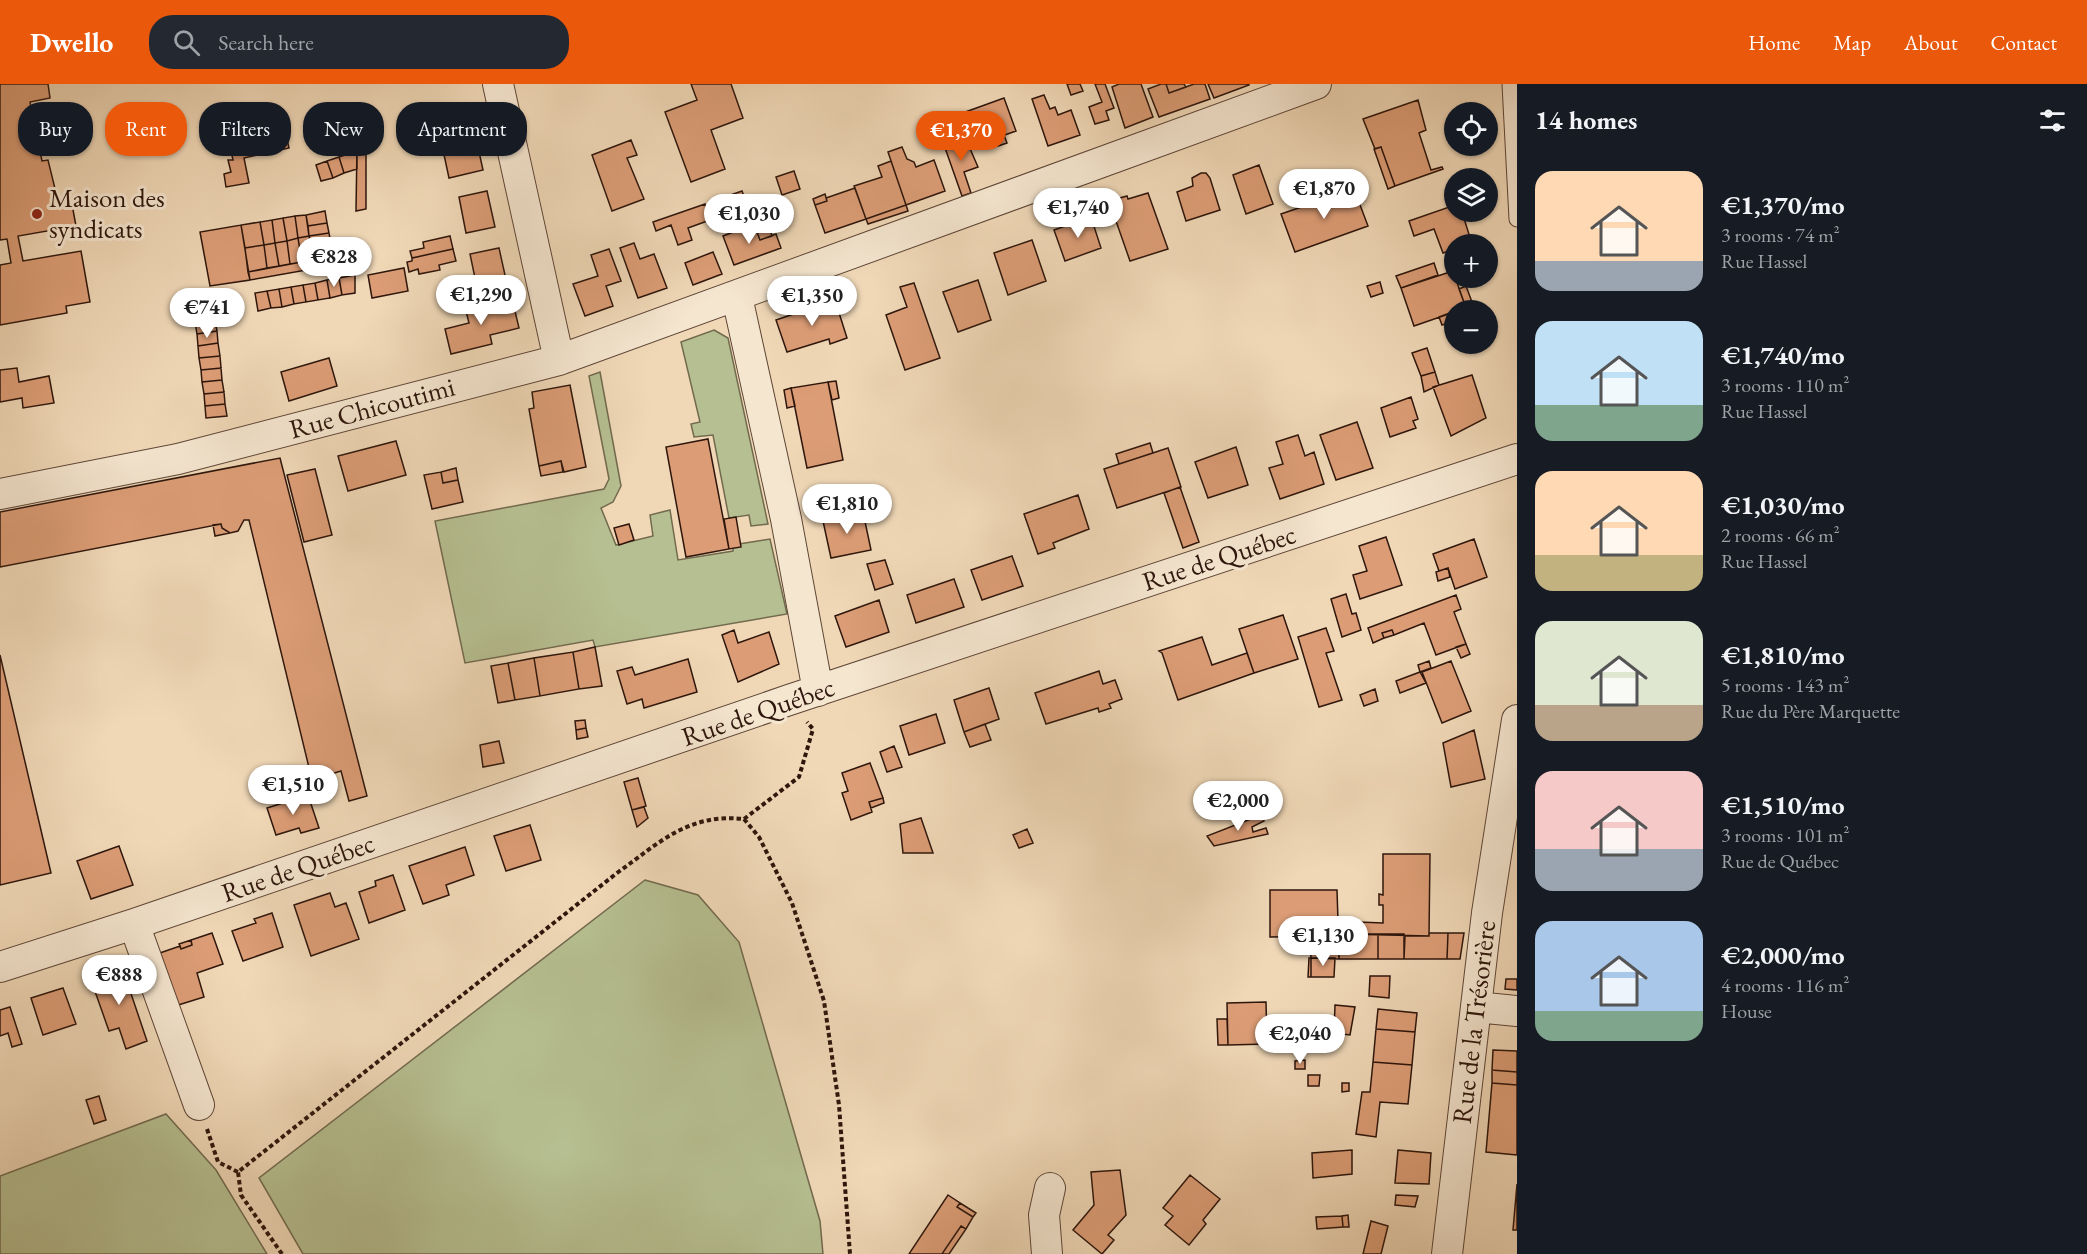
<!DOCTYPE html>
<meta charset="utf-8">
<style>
body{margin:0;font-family:"EB Garamond",serif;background:#242831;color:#f1f3f6;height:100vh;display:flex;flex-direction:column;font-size:22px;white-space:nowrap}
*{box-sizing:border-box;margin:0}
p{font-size:20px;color:#9ea1a6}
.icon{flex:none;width:33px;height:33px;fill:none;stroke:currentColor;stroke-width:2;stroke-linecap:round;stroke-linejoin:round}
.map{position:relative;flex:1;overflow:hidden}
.sheet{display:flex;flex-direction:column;background:#171b24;width:570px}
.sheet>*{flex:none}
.top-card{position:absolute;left:18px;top:18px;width:570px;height:54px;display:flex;gap:12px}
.fabs{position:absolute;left:1444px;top:18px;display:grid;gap:12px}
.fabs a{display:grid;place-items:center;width:54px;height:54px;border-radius:50%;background:#171b24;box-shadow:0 2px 4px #0004;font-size:30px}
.price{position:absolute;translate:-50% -51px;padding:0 14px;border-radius:21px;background:#fff;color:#222;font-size:20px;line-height:39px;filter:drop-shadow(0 2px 3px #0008)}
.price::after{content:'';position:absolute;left:50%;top:36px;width:18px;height:14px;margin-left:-9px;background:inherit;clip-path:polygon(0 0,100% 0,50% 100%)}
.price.active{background:#ea580c;color:#fff}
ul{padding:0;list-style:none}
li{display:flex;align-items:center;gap:18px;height:150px;padding:0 18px}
li span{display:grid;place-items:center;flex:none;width:168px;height:120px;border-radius:18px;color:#555}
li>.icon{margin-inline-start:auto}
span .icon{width:72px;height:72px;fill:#fffc;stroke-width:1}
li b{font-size:26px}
h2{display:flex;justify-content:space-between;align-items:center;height:72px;padding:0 18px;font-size:26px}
.tag{padding:0 21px;border-radius:24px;background:#171b24;box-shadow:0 2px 4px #0004;font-size:21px;line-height:54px}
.tag.active{background:#ea580c;color:#fff}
header{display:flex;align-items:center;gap:36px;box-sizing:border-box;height:84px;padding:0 30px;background:#ea580c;color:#fff}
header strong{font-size:28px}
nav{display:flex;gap:33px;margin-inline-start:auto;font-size:21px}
.search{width:420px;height:54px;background:#242831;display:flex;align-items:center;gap:15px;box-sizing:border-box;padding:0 21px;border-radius:24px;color:#9ea1a6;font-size:22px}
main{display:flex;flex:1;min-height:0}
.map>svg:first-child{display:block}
.green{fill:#b6bf91;stroke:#726a4e;stroke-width:1.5}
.building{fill:#dc9d76;stroke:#2e160c;stroke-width:1.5}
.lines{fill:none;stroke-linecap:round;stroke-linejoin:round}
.lane-casing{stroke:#5e4637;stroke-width:17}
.street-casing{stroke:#5e4637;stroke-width:32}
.path{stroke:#2e160c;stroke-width:4;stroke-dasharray:4.5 3;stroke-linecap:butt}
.lane{stroke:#f5e6d0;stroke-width:15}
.street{stroke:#f5e6d0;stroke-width:30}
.poi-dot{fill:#8f2418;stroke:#f5e6d0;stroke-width:2}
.labels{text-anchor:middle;stroke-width:6;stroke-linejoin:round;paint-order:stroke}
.poi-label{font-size:27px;fill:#2e160c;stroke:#f5e6d0;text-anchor:start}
.street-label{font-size:27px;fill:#2e160c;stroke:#f5e6d0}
</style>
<header>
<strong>Dwello</strong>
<div class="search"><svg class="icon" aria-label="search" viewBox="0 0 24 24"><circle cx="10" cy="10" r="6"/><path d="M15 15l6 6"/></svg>Search here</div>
<nav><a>Home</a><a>Map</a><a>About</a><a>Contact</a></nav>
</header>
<main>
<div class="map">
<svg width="1517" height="1170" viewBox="0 0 1517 1170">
<rect width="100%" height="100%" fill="#f0d8b7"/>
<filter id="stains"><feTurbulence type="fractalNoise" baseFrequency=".00333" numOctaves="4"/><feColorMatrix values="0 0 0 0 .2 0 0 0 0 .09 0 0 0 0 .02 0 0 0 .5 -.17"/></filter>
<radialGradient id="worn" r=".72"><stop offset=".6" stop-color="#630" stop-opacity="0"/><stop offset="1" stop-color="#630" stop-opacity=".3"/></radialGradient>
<path class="green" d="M714,246L728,254L768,440L751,442L749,431L729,434L713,351L694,353L691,340L700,338L681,258Z
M600,288L621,402L613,418L601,424L616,461L653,452L650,431L670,426L678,476L733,467V461L770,455L787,530L595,563L593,556L465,579L435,437L604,405L609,395L589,292Z
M645,796L698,811L739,858L820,1137L823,1170H303L259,1094Z
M166,1030L216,1086L267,1170H0V1092Z"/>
<path class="building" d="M0,0H48L50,14L30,18L42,77L48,76L58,117L71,115L76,142L18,152L23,177L81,167L90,218L66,222L67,229L0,241V181L11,179L7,155L0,156Z
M691,0H731L743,34L711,46L725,85L691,98L665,28L697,16Z
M1067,0H1080L1083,7L1071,11Z
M1095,0H1105L1114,24L1106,27L1109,36L1095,40L1089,23L1102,18Z
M1119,0H1141L1153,33L1125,44L1112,3Z
M1161,0H1166L1169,9L1194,0H1205L1210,15L1159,33L1148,5Z
M1166,0H1184L1186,3L1169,9Z
M1208,0H1249V1L1214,14Z
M1044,11L1050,25L1055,23L1058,31L1071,26L1080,51L1048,62L1032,15Z
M1004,14L1016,47L982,59L977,48L944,61L935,39Z
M1418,16L1426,46L1419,49L1431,86L1442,83L1443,85L1395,102L1381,63L1375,65L1363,35Z
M271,21L275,38L283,37L289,64L244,74L249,99L226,103L224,90L231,88L228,76H233L227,48L238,46L235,29Z
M474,45L483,86L449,94L440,52Z
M1004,51L1007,59L998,62L995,55Z
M965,53L978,83L964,88L971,109L962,112L944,61Z
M631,56L637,71L627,74L644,115L612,127L592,71Z
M366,60V125L356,127L357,62Z
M902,63L907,75L914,78L916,83L934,76L945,107L906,121L888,68Z
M1381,63L1395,102L1388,105L1374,65Z
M357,67V85L344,89L339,73Z
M339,73L344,89L333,94L327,77Z
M327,77L333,94L321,97L316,81Z
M891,77L906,121L866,135L854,102L882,93L878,82Z
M1259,81L1273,120L1246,130L1233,91Z
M794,87L800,105L782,111L776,93Z
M1201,89H1206L1210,94L1220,126L1186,137L1177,108L1193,102L1192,94Z
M855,104L866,135L825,149L815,121L827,117L826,114Z
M1354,105L1368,142L1295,168L1281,130Z
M487,107L495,143L466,149L459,113Z
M742,107L748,123L731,129L725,113Z
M1148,109L1168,165L1130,177L1109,117L1127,112L1128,115Z
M825,110L827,117L815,121L813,115Z
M705,120L710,136L688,144L692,156L678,161L671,141L656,147L653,138Z
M906,121L908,127L868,140L866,135Z
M1455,121V128H1462L1472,160H1455V165L1443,169L1434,145L1414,152L1409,137Z
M325,127L327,139L308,142L306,131Z
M306,131L309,152L298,154L295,132Z
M295,132L298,154L287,157L283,134Z
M1091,133L1101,164L1065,177L1054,146Z
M283,134L287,157L275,159L272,136Z
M272,136L275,159L264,161L260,138Z
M767,136L772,152L760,156L754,140Z
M260,138L264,161L245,164L241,141Z
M327,139L329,149L309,152L308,142Z
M754,140L760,156L776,150L781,164L734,181L723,152Z
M241,141L250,196L210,202L200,148Z
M329,149L331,160L312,164L309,152Z
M309,152L313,176L302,178L298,154Z
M450,152L453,165L412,174L410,167L424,164L423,158Z
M298,154L302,178L290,180L287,157Z
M1032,156L1046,197L1008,211L994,169Z
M287,157L290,180L279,182L275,159Z
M275,159L279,182L267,184L264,161Z
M634,159L640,175L654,170L667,204L638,214L620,164Z
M331,160L333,172L313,176L312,164Z
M264,161L267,184L248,188L245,164Z
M499,164L507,200L493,203L494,212L461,219L457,199L475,194L470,170Z
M453,165L456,177L439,181L440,186L419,190L418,185L409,188L407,178L412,177V174Z
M609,165L621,197L606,202L613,222L585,232L573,200L598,192L591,171Z
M713,168L722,190L693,201L685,179Z
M333,172L335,181L250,196L248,188Z
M1434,179L1438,191L1401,204L1396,192Z
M404,184L408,207L372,214L368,191Z
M1453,187L1466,224L1414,242L1401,204Z
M355,191V209L342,211L339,194Z
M339,194L342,211L330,214L327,196Z
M327,196L330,214L318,216L315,199Z
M978,196L991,236L958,248L943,208Z
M1380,198L1383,209L1371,213L1367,202Z
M315,199L318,216L306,218L303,201Z
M914,199L940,274L905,286L886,231L907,223L900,203Z
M303,201L306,218L294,220L291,203Z
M1466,202L1475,226H1458L1466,224L1459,205Z
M291,203L294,220L282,223L279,205Z
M279,205L282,223L271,224L267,207Z
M267,207L271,224L258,227L255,209Z
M482,215L484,225L513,219L519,244L490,251L492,260L451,270L445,245L469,239L464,219Z
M835,216L847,254L830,260L829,255L787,268L776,236Z
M214,223L215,236L195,238L194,225Z
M1455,227V237L1442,241L1439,233Z
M215,236L217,247L197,250L195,238Z
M217,247L218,259L198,262L197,250Z
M218,259L220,272L199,274L198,262Z
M1427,264L1435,288L1421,292L1412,269Z
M220,272L221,284L201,286L199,274Z
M329,274L337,302L289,317L281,288Z
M17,284L19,298L49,292L54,319L23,324L22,314L0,318V286Z
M221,284L222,296L202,298L201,286Z
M1435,288L1439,301L1424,308L1421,292Z
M1472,291L1486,334L1451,352L1433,303Z
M222,296L224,308L204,310L202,298Z
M836,297L839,314L832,316L828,298Z
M828,298L843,376L807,384L791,304Z
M570,301L586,383L564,388L561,377L539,382L529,325L534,324L532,308Z
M791,304L795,322L787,324L784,306Z
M224,308L225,320L205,322L204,310Z
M1411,313L1418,335L1413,337L1416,344L1390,353L1381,324Z
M225,320L227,332L206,334L205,322Z
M1357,338L1373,384L1336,396L1320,351Z
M1298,351L1305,372L1314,368L1324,400L1280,415L1269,384L1283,380L1276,358Z
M708,355L729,465L686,473L666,363Z
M396,357L406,391L348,407L338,372Z
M1150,359L1153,369L1119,380L1116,370Z
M1236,363L1248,401L1208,414L1195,378Z
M1168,364L1181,403L1117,424L1104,385Z
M280,374L367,712L349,717L341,687L312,696L249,436H244L238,447L230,449L222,444L221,440L0,483V428Z
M561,377L563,388L541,392L539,382Z
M456,384L458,396L443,399L441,388Z
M315,385L332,451L304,458L287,391Z
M441,388L443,399L458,396L463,418L432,425L424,391Z
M1180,403L1199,458L1183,464L1164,409Z
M1078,411L1089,445L1053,459L1055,464L1038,470L1024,430Z
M863,428L871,466L831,474L823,437Z
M736,433L741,463L729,465L724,435Z
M221,440L222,444L230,449L215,452L213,441Z
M629,440L634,456L619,461L614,444Z
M1386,453L1402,501L1360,515L1353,491L1367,487L1359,462Z
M1474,455L1487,493L1455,505L1448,484L1439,487L1433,470Z
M1012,472L1023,502L982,516L971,486Z
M885,476L893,500L875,506L867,480Z
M1448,484L1450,493L1438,497L1436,488Z
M954,495L964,523L916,539L907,511Z
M1346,510L1352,530L1356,529L1361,546L1342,553L1331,515Z
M1456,511L1461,525L1454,528L1466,560L1436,571L1424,539L1394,551L1392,546L1382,549L1384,554L1373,559L1368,544Z
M879,516L889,548L846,563L835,532Z
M1283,531L1298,575L1254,589L1239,545Z
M1326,544L1334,567L1326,569L1342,616L1319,623L1298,553Z
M734,546L738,559L769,548L779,580L738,598L722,551Z
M1392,546L1394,551L1384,554L1382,549Z
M1202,553L1212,581L1247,569L1254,589L1178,616L1162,569L1159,567Z
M1466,560L1470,570L1461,574L1456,563Z
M595,563L602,602L579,605L573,568Z
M573,568L579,605L540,612L534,574Z
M0,571L51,789L0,801Z
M534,574L540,612L515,616L508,579Z
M688,575L697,608L644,624L642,615L627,620L617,587L632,583L635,591Z
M1429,577L1431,584L1420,588L1418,581Z
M1451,577L1471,627L1442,639L1422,588Z
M508,579L515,616L498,619L491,582Z
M1099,587L1103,600L1115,596L1122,615L1109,620L1111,624L1099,628L1098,624L1046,640L1035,609Z
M1420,588L1426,599L1400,609L1396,597Z
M989,604L999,635L964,648L954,616Z
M1375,605L1378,617L1364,622L1360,611Z
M936,630L945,659L909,671L900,642Z
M585,636L586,644L576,646L575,637Z
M985,640L991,656L970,663L964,648Z
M586,644L588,653L577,655L576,646Z
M1474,646L1485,695L1451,703L1443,659Z
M499,657L504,679L483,683L480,661Z
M894,662L902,683L887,688L880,668Z
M870,679L883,714L869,718L872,728L851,736L842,709L848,707L842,689Z
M638,694L646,722L632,726L624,698Z
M308,711L319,744L301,749L299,744L276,751L267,724Z
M883,714L884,719L871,724L869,718Z
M644,723L648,734L637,743L632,726Z
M1261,731L1264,737L1252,743L1253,748L1266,744L1268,750L1214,762L1207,752Z
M921,734L933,769H903L900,740Z
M530,741L541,776L506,787L494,752Z
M1027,745L1033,759L1019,764L1013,751Z
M119,762L133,801L91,815L77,777Z
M465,763L474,791L446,801L449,811L423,820L409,782Z
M1383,770H1430L1429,852L1345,850L1333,852V837L1383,839V821H1379V810L1383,811Z
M393,791L405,826L369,839L359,808L376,802L375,797Z
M1270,806H1337L1338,837H1333V852L1270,853Z
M330,809L335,823L346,819L359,855L311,872L294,821Z
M272,829L283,863L243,877L232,847L256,839L254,835Z
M212,849L223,880L197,889L204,913L175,922L157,870L180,862L181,865L192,861L191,856Z
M1429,849H1448L1447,875H1404L1405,852H1429Z
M1448,849H1464L1460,875H1447Z
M1345,850H1378V875H1339V851Z
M1378,850H1404V875H1378Z
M1310,853H1339V875L1311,874Z
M191,856L192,861L181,865L179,860Z
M1309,874H1311V893H1308Z
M1311,874H1335L1334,893H1311Z
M121,880L147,957L126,965L119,944L109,947L91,896L110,889L109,885Z
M1370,892H1390L1389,914L1369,912Z
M1506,895H1517V906L1505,905Z
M63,904L76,940L43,951L31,914Z
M1266,918L1267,960L1228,961L1227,919Z
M1335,921L1355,923L1350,951L1334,949Z
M10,923L22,960L12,963L8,949L0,952V926Z
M1378,925L1417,929L1415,948L1376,945Z
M1217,935H1227L1228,961H1218Z
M1376,945L1415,948L1412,981L1373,978Z
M1493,966L1517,967V988L1492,986Z
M1305,976V985H1295V977Z
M1373,978L1412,981L1408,1020L1380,1018L1376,1053L1356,1050L1362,1008H1370Z
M1492,986L1517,988V1001L1492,999Z
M1308,991H1320L1319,1002H1308Z
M1342,999H1349V1007L1342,1008Z
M1492,999L1517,1001V1071L1486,1068Z
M99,1012L106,1036L94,1040L86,1016Z
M1352,1066V1090L1313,1094L1312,1069Z
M1398,1066L1431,1069L1429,1100L1395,1099Z
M1120,1086L1126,1131L1108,1151L1114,1156L1102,1170L1073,1146L1094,1121L1091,1088Z
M1190,1091L1220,1115L1203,1136L1206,1140L1189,1161L1165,1141L1173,1132L1163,1124Z
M1517,1100V1146H1513Z
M948,1111L960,1119L957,1123L973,1133L966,1145L961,1142L942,1170H909Z
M1396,1111L1418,1112L1415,1123L1395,1121Z
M960,1119L976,1129L973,1133L957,1123Z
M1348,1131L1349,1143H1343L1342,1132Z
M1342,1132L1343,1143L1317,1145L1316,1133Z
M1371,1137L1388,1142L1381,1170H1363Z
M961,1142L966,1145L949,1170H942Z"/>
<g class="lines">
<defs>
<path id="lane" d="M1510,0L1517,135"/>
<path id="street" d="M498,0L559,276
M737,213L786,435L818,607
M0,410L178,375L559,276L1316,0
M134,840L199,1021
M0,883L134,840L789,616L1517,375
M1476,923L1517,927
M1047,1170L1044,1131L1050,1104
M1447,1170L1487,829L1517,636"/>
</defs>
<use href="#lane" class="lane-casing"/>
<use href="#street" class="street-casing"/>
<path class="path" d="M744,735L799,693L813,645L807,638
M207,1045L218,1078L238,1088
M282,1170L241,1111L238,1088L617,789C659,759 688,729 744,735L759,753L792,819L824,917L839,1021L850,1170"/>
<use href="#lane" class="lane"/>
<use href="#street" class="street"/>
</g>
<circle class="poi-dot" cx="37" cy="130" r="6"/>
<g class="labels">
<g class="poi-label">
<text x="49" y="123">Maison des<tspan x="49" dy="31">syndicats</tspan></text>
</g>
<g class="street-label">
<text transform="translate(372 324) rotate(-15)" y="9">Rue Chicoutimi</text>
<text transform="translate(1219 474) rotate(-18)" y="9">Rue de Québec</text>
<text transform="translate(758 628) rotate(-19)" y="9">Rue de Québec</text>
<text transform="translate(298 784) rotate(-19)" y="9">Rue de Québec</text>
<text transform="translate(1474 938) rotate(-83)" y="9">Rue de la Trésorière</text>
</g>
</g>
<rect width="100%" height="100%" filter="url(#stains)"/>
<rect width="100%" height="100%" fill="url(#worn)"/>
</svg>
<div class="fabs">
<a><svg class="icon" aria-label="locate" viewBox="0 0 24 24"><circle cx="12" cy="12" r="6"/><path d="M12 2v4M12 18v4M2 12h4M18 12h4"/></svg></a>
<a><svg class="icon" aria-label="layers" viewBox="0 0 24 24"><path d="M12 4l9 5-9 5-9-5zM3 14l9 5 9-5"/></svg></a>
<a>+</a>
<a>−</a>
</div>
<b class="price active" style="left:961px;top:78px">€1,370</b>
<b class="price" style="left:1324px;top:136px">€1,870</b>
<b class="price" style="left:1078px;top:155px">€1,740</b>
<b class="price" style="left:749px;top:161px">€1,030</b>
<b class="price" style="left:334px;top:204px">€828</b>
<b class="price" style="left:481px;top:242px">€1,290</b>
<b class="price" style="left:812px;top:243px">€1,350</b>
<b class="price" style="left:207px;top:255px">€741</b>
<b class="price" style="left:847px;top:451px">€1,810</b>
<b class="price" style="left:293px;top:732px">€1,510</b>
<b class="price" style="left:1238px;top:748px">€2,000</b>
<b class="price" style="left:1323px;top:883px">€1,130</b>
<b class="price" style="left:119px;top:922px">€888</b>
<b class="price" style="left:1300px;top:981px">€2,040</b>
<div class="top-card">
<a class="tag">Buy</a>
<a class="tag active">Rent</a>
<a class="tag">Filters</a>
<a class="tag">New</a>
<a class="tag">Apartment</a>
</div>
</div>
<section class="sheet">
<h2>14 homes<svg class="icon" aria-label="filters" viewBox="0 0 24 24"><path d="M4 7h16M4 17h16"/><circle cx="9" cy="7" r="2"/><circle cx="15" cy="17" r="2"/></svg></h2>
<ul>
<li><span style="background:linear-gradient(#ffd9b3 75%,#9aa5b1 0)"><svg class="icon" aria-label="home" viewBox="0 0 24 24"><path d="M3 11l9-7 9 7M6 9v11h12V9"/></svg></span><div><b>€1,370/mo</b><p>3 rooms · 74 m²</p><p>Rue Hassel</p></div></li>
<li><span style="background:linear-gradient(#bfe0f5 70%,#7fa58c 0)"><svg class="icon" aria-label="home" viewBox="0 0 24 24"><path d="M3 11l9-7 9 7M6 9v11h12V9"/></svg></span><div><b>€1,740/mo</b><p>3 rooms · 110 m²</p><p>Rue Hassel</p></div></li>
<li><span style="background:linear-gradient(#ffd9b3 70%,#c2b280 0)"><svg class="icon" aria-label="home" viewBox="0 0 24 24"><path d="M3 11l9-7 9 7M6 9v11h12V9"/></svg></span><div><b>€1,030/mo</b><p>2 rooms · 66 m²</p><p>Rue Hassel</p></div></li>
<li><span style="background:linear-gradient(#dfe7d0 70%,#b9a48a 0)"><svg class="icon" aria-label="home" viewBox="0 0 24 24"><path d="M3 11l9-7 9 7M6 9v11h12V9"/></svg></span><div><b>€1,810/mo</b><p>5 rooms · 143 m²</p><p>Rue du Père Marquette</p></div></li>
<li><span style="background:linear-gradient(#f6c9c9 65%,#9aa5b1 0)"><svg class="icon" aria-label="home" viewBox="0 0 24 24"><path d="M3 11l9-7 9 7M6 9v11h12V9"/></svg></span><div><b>€1,510/mo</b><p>3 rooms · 101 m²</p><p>Rue de Québec</p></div></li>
<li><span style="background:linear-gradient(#a9c7e8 75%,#7fa58c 0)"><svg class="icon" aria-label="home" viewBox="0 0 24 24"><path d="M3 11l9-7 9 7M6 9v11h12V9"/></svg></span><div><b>€2,000/mo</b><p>4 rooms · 116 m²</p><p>House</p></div></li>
</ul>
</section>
</main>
